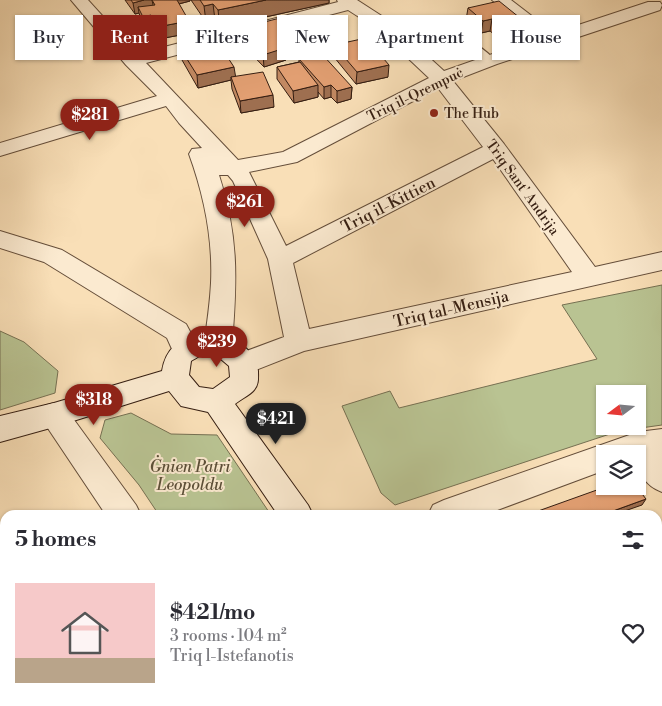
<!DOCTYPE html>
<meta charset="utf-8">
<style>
body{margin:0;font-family:"Libre Bodoni",serif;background:#f7f7f7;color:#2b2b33;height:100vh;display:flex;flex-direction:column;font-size:19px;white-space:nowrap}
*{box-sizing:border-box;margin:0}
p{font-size:16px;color:#7c7c81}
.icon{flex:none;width:28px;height:28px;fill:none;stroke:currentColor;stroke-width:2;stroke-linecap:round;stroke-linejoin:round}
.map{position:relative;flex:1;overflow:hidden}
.panel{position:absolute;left:0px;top:510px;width:662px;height:196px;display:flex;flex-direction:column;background:#fff;border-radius:15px 15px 0 0;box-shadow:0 1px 4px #0004}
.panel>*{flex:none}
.top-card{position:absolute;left:15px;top:15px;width:632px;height:45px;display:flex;gap:10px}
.needle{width:32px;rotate:254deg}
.buttons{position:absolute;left:596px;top:385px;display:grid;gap:10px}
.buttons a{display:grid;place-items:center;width:50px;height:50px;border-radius:0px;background:#fff;box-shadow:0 1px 4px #0004;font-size:25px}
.price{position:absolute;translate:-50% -42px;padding:0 11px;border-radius:18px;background:#8f2418;color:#fff;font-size:16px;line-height:32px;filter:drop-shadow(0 1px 2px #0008)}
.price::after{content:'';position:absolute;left:50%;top:30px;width:15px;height:11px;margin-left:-8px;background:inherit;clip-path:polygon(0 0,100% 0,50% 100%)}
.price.current{background:#222;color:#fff}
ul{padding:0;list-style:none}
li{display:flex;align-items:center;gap:15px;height:125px;padding:0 15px}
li+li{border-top:1px solid #e1e1e2}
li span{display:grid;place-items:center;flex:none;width:140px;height:100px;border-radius:0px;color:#555}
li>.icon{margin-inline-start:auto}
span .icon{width:60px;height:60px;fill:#fffc;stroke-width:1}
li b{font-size:21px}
h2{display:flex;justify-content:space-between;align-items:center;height:60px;padding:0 15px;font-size:21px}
.pill{padding:0 18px;border-radius:0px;background:#fff;box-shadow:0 1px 4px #0004;font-size:18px;line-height:45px}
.pill.current{background:#8f2418;color:#fff}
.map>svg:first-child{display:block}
.green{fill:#b9c392;stroke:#767052;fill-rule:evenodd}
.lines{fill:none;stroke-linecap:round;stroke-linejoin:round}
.lane-casing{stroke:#654e3a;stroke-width:2}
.street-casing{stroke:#654e3a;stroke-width:2}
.secondary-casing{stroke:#341d11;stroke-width:2}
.lane{fill:#fbead0;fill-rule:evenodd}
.street{fill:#fbead0;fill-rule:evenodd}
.secondary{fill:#fbead0;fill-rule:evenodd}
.wall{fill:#c28962;stroke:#341d11}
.shaded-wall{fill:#9e6f50;stroke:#341d11}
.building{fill:#e29f72;stroke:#341d11}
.poi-dot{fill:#8f2418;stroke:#fbead0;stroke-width:2}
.labels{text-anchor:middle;stroke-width:4;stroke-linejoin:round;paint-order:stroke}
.far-street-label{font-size:14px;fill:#341d11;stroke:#fbead0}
.far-poi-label{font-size:14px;fill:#341d11;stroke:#fbead0;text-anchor:start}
.street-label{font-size:16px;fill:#341d11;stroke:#fbead0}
.park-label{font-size:16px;font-style:italic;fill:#5c4f38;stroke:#fbead0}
</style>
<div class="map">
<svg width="662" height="706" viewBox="0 0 662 706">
<rect width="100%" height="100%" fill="#f9dfb7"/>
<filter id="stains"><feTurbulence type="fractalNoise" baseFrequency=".004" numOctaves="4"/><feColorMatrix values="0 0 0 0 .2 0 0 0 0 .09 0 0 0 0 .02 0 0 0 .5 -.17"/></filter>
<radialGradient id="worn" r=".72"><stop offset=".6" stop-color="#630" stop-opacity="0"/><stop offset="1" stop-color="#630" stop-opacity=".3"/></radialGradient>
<path class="green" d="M662,285V425L619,431L395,505L381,493L342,406L390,391L399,408L597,359L562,305ZM605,394H638V426H605Z
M0,331L24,342L58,371L55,393L0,410Z
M131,413L171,434L217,435L271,515H159L139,485L100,438L105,420Z
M270,701H414L418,706H273Z"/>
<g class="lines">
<defs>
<path id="lane" d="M412,18C437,18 478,42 495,60L490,63L487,62C467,49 446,29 423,24C412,22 384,29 378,24L382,21Z"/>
<path id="street" d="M71,0H88L137,54L338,2L337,0H357L388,20L444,71L538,38L492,0H511L554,33L648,2H660L662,5L660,10L497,64L453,81L504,144L595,267L662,252V270L304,351L243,375L233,372L229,364L233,356L284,337L268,259L233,181L228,175H219C239,237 237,281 232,344L228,351L218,354L208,351L204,344C207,324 210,303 211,283C213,239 204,195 189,154L192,149L202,148L179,123L166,106L0,156V143L157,96L126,65ZM348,10L376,28L429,78L283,152L238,160L146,63ZM438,88L483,147L286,246L249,172L297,162ZM493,159L572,272L309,329L293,263Z
M0,231L62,250L186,324L200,350L196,358L186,361L176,358L167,338L44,262L0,248Z
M54,403L64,406L136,505L141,515H106L39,415L44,406Z
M662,429V492C644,485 638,472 638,454H605V470L484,515H428L433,505L444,500L638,432Z
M212,701H251L253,706H214Z
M503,701H543L545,706H505Z"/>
<path id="secondary" d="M201,333C225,334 254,343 258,371C258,378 259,384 254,390C250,395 241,399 235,404L308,505L313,515H278L208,412L181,406L169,391L54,427L0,442V416L54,403L162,371C166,347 180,339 201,333ZM203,354L216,355L229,366L230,377L213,389L199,387L189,375L191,361Z
M428,701H468L470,706H430Z"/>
</defs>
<use href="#lane" class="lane-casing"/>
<use href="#street" class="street-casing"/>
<use href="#secondary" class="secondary-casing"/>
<use href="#lane" class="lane"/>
<use href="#street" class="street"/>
<use href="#secondary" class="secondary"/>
</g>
<path class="wall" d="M125,0H190V1L179,4L191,33L159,39L153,27L145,29L141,19L139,13L135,14Z
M191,0H329V3L220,27L215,20L206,22Z
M468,8L525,22L523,34L500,39L490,31L481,33L466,20Z
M237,29L303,47L285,52L286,60L264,67L238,40Z
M186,37L235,76L274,107L241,113L232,89L231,80L198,88L182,60L180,48L188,46Z
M334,45L388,77L356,84L334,57Z
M299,59L352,87L351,99L337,103L331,97L324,99L318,92V97L294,103L277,79V67L299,62Z"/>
<path class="shaded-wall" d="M144,0H152L154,10L138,7L139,13L135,14L133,3Z
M152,0H190V1L155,10V5Z
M266,0H329V3L220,27L218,10Z
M213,4L215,20L206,22L204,6Z
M151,15L153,27L145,29L143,17Z
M492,19L490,31L481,33L483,21Z
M189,21L191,33L159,39L157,27Z
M525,22L523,34L500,39L502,27Z
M303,35V47L285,52L286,60L264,67L263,55L279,42Z
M389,65L388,77L356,84L357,72Z
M234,67L236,79L231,77V80L198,88L197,75Z
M318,85V97L294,103L293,91Z
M331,85V97L324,99V87Z
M352,87L351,99L337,103V91Z
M273,95L274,107L241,113L240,101Z
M646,499L642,505L613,515H602Z"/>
<path class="building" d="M131,0H144L133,3Z
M152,0H177L189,21L157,27L151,15L143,17L138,7L155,5Z
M200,0H266L218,10L213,4L204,6Z
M499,1L525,22L502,27L492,19L483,21L468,8Z
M284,17L303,35L279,42L285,48L263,55L237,29Z
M211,32L234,67L197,75L180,48L191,45L186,37Z
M366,38L389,65L357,72L334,45Z
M321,53L352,87L337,91L331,85L324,87L299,59Z
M300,62L318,85L293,91L277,67Z
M263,72L273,95L240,101L231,77Z
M608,486H636L646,499L602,515H527Z"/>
<circle class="poi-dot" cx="434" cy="113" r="5"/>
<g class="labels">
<g class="far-street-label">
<text transform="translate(415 94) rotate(-26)" y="5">Triq il-Qrempuċ</text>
<text transform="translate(523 187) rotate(54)" y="5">Triq Sant' Andrija</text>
</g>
<g class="far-poi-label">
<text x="444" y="118">The Hub</text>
</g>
<g class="street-label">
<text transform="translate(388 204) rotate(-27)" y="6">Triq il-Kittien</text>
<text transform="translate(451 308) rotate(-13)" y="6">Triq tal-Mensija</text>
</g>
<g class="park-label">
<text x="190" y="472">Ġnien Patri<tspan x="190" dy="18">Leopoldu</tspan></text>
</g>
</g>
<rect width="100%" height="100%" filter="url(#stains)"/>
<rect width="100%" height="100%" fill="url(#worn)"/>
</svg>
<div class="buttons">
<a><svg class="needle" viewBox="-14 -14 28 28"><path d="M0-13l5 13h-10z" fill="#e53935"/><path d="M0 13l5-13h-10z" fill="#7c7c81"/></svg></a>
<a><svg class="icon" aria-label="layers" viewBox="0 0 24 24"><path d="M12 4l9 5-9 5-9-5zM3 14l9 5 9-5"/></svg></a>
</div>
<b class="price" style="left:90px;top:141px">$281</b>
<b class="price" style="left:245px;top:228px">$261</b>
<b class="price" style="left:217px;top:368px">$239</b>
<b class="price" style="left:94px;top:426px">$318</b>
<b class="price current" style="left:276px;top:445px">$421</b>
<div class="top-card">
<a class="pill">Buy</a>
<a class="pill current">Rent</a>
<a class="pill">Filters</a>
<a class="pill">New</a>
<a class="pill">Apartment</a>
<a class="pill">House</a>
</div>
<section class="panel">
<h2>5 homes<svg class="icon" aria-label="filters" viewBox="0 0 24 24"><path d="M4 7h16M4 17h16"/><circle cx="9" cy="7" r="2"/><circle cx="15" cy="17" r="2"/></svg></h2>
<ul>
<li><span style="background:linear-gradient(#f6c9c9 75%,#b9a48a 0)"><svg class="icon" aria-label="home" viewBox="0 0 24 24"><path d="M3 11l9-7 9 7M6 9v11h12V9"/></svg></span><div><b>$421/mo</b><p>3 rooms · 104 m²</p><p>Triq l-Istefanotis</p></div><svg class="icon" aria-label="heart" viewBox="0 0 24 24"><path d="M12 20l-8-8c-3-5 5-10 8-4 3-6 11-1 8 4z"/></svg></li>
</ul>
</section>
</div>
